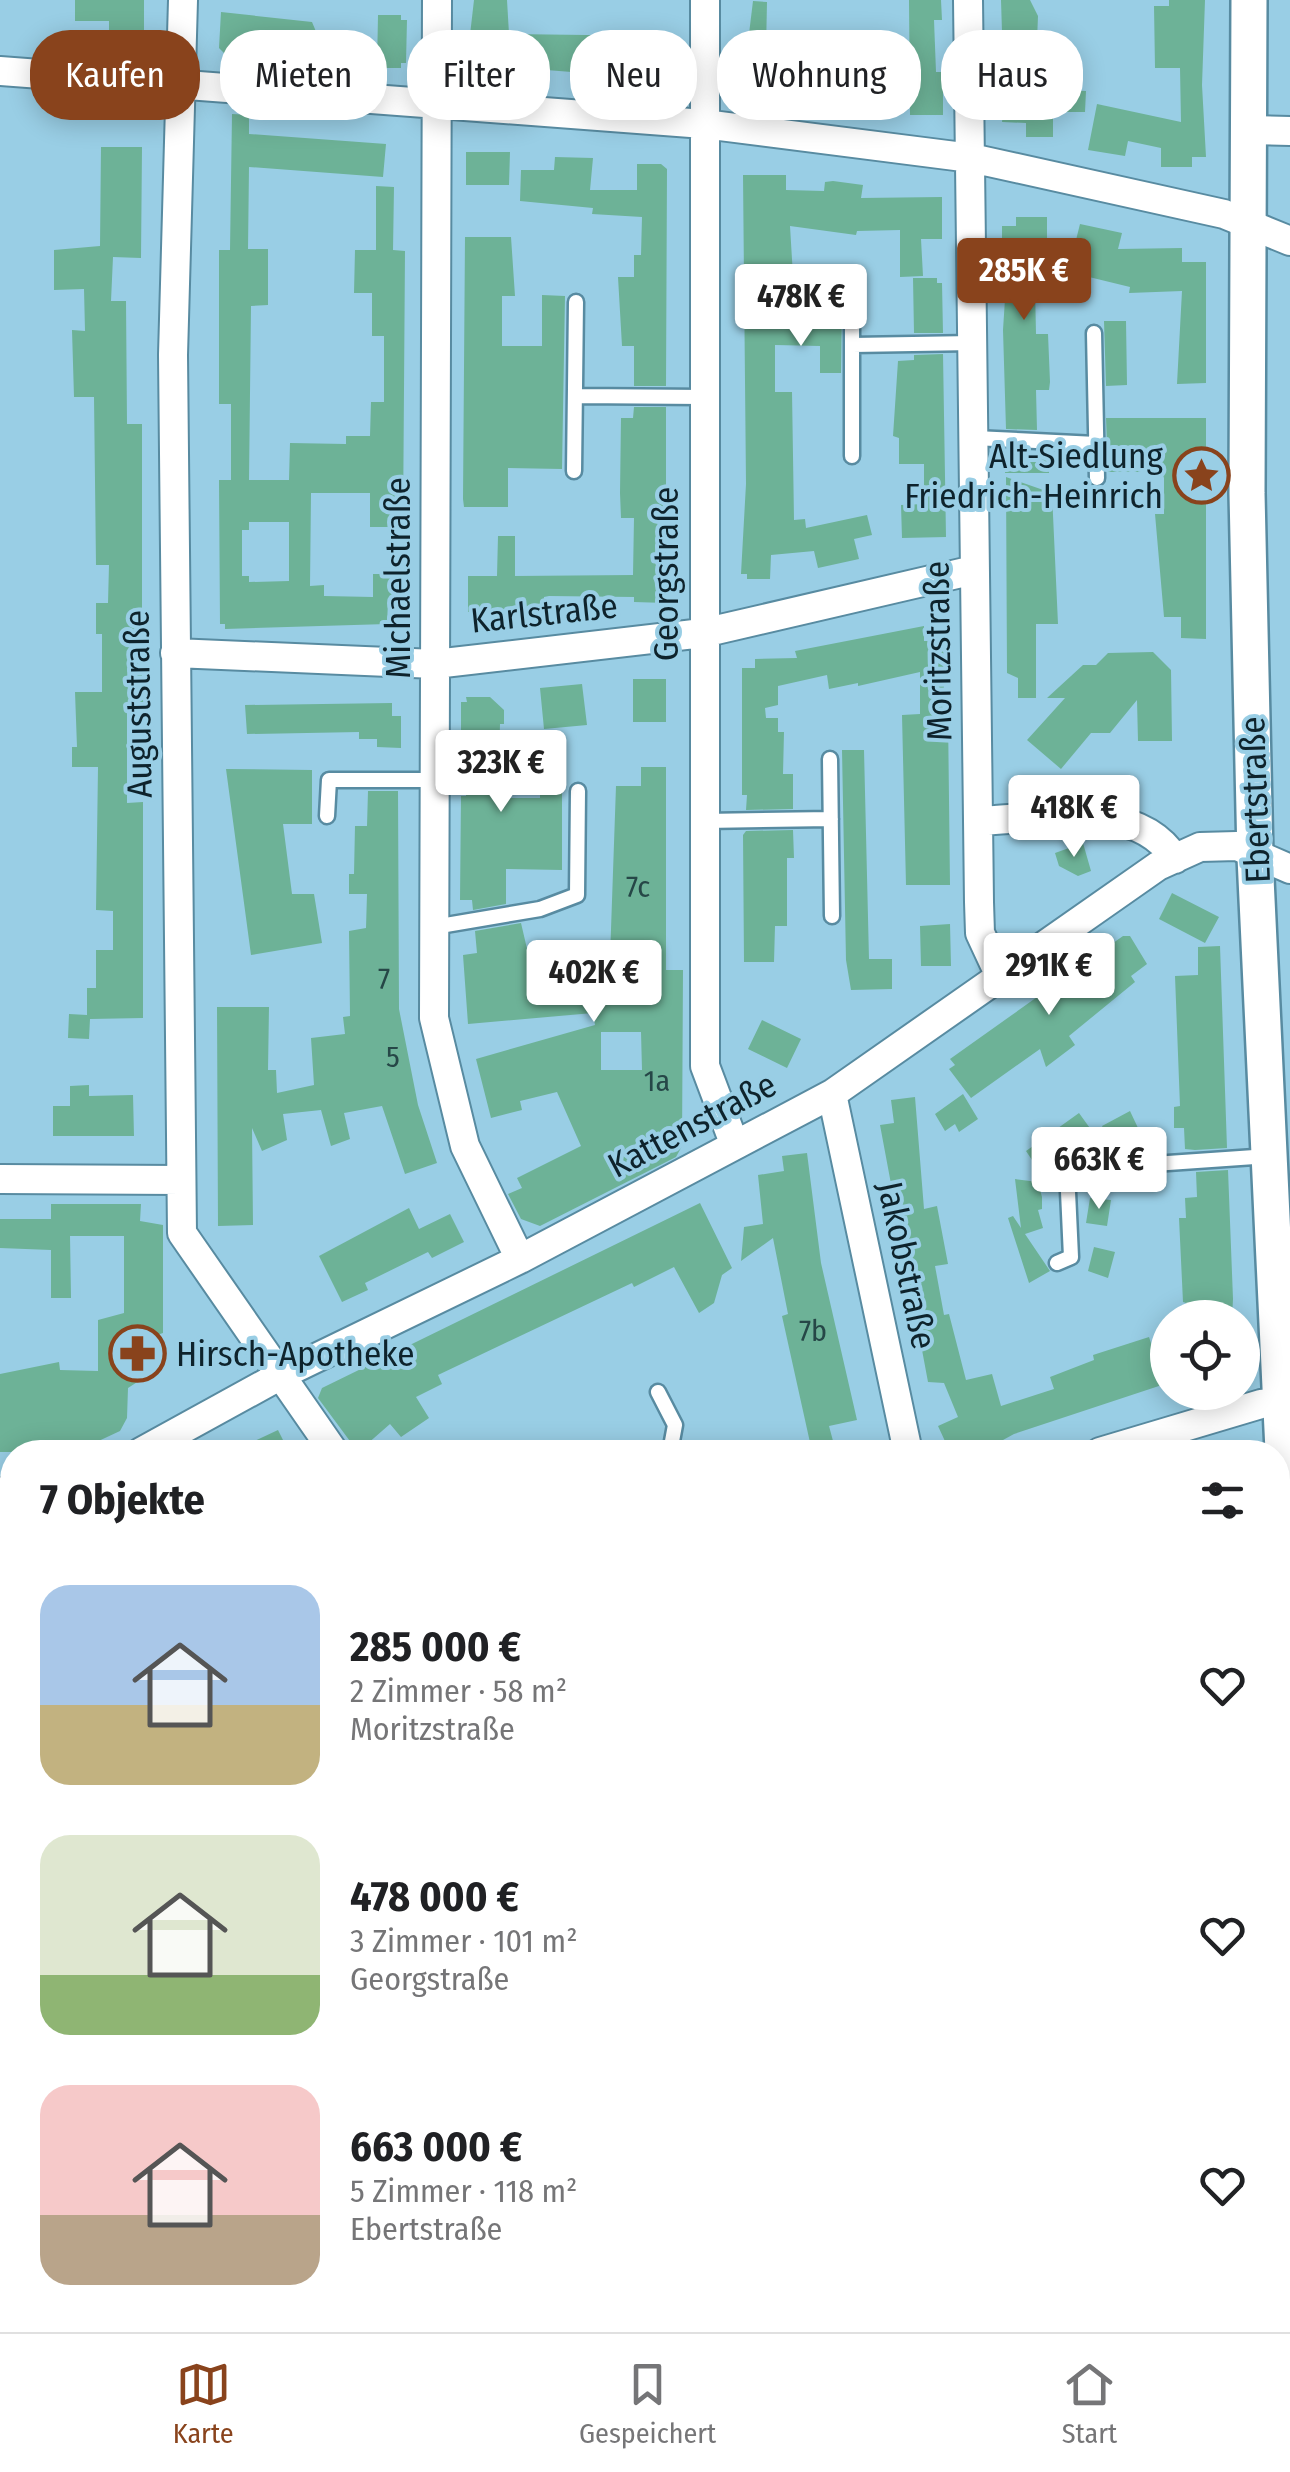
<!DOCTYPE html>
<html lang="de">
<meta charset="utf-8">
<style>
body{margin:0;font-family:"Fira Sans Condensed",sans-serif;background:#f2f2f2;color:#202124;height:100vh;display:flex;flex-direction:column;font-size:38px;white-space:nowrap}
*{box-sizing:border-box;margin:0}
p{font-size:32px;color:#757577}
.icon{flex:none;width:55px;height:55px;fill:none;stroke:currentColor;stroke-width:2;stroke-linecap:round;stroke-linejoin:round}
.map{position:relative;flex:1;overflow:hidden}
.details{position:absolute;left:0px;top:1440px;width:1290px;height:892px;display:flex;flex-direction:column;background:#fff;border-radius:40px 40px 0 0;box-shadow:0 5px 25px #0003}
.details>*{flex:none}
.banner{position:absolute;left:30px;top:30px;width:1230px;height:90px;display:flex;gap:20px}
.controls{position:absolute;left:1150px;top:1300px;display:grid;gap:20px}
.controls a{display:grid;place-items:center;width:110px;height:110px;border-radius:50%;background:#fff;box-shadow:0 5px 25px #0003;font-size:50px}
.price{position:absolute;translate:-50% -85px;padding:0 22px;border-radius:10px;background:#fff;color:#222;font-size:32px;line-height:65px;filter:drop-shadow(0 2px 5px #0008)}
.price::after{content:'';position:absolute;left:50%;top:60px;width:30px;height:22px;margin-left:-15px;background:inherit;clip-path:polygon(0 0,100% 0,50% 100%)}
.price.on{background:#89431c;color:#fff}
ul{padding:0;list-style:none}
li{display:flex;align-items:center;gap:30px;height:250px;padding:0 40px}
li span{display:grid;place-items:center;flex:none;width:280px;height:200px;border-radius:30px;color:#555}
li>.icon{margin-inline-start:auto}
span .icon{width:120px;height:120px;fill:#fffc;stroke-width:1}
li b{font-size:42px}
h2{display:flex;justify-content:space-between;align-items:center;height:120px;padding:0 40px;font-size:42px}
.chip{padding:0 35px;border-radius:40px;background:#fff;box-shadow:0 5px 25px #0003;font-size:35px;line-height:90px}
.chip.on{background:#89431c;color:#fff}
.tabs{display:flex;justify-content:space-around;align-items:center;height:140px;border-top:2px solid #e0e0e0;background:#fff;font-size:28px;color:#757577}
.tabs a{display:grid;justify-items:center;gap:5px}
.tabs .on{color:#89431c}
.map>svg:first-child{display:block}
.garden{fill:url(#garden-furrows)}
.building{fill:#6db297;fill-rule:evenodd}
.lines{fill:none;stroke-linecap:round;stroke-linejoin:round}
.service-casing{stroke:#588ba1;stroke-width:19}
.minor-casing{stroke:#588ba1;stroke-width:32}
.tertiary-casing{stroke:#588ba1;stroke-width:40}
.service{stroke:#fff;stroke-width:14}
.minor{stroke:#fff;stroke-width:28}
.tertiary{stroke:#fff;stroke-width:35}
.labels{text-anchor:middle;stroke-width:8;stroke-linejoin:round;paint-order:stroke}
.number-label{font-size:30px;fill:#264747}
.poi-label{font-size:35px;fill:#0e232c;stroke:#99cee5;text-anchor:end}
.street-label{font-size:35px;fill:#0e232c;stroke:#99cee5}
</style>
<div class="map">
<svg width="1290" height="2332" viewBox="0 0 1290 2332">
<defs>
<pattern id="garden-furrows" width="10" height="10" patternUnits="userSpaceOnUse" patternTransform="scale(2.5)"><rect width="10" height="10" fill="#d8a288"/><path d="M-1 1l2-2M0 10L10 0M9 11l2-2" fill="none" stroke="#b88b76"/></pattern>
</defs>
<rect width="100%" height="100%" fill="#99cee5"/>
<path class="garden" d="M0,2253L12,2260V2320H61L56,2332H0Z"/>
<path class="building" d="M75,0H144V34L109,33V21H75Z
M474,0H507L509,34L664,36L665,73H661L660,88L583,83L584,73L509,67V75H476V61H467Z
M909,0H941L942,20H934L936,72H943V115H910Z
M1001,0H1030L1038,16L1035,89L1086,91L1085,112H1053V137H1026V123L1002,122L1012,31L1002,32Z
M1169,0H1205L1202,85L1206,157H1192V167H1161V148L1128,141L1125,156L1088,150L1097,104L1181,122L1180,68H1155L1154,6H1169Z
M753,1L767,2L766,50L873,59L869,90L859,89L851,107L781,94L780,99L747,95L749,84L743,83Z
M221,12L312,22L317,34L335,35L334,57L307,56L299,62L228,57L219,48Z
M378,15H401V20H407L406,63H401V68H377Z
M232,114L249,115V134L386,144L383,177L249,167L248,249H268V305L251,306L249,480H289L290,443L346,444V436H370L371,402H384V336H372V293H354L355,250H376V186L394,187L393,250L405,251L403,527H370V493H311L310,586L324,585V596L373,597V574H402V601H388L387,624L225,629V624H220L219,480H231V404H219V250H230ZM249,522H289V581L249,582V576H242V530H249Z
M101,147H142L141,258L113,257L111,301H126L127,424H142V682H147V710H127V803L143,802V1018L90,1019L89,1039L68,1038L69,1014L87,1015V988H96V950H113V911L96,910L98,767H72V747H77L75,692H102V634H96V603H108L109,565H96L94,397H74L72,330L85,331L84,289L54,290V250L100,246Z
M466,152H510L509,185H466Z
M555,157L593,158L590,190H637V164H661L667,169L666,386H634V346H622L618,277H634V255H641L642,217L592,214L593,208L520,201L521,170H554Z
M743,175H786V190L824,191L825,182L833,181L863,185L861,198L942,197V239H921L923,276L900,277V230L857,231L856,235L790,226L795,309H842L841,373H820V346L775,345V392H792L794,520L805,519L806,528L867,515L872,535L854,539L859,559L818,568L814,551L771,555L770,579H747V574H741L746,484Z
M1016,217H1047V265L1039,264L1035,287L1036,334H1048L1050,382L1049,390H1036L1037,430L1006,429L1003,330L1005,299H1011L1013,259H1002V226H1016Z
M1080,224L1122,233L1118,249L1182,248V262H1206V383L1177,384L1182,291L1129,293L1130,287L1089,277L1091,271L1069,268Z
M465,237H511L515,296H502V346H542V295L565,296L562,469L508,468V507H464L463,499Z
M913,278H937V283H942L943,333H914Z
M1104,321H1126L1127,385L1106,386Z
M943,354L946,537L902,538L901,505L924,504V464H899V438L893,436L898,361L914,360V355Z
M634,407H666V603L634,602V597L549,596L544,597V612H468V576H497L498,536H515V576L633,575L634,518H621L620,493L621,418H633Z
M1106,418H1206V639L1181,638V617H1164L1155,514H1164V478L1162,472H1108Z
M1007,450L1049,454V473H1005Z
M1006,477L1052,493L1058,624H1036V698H1018V678L1007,673Z
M924,626V641H947L942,714H948L950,885H906L902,715L920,714V672L858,686V683L829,689L827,675L778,686V705L765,708L766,718H778V732H784L783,774H793V809L746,810L747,795H742V668H755V659L797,658L795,651Z
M1153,652L1171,670L1172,741H1138L1137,700L1110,733H1091L1061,769L1027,740L1065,698H1047L1083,665H1096L1108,653Z
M633,679H666V722H633Z
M582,684L587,725L544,729L540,688Z
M466,697H490L504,710V724H500L498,798H540V783L562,784V870L506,869V904L473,910L472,900H460L461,796H466L467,750L466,745H461V702H467Z
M392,703V716H401V748L377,747V739H359V732L247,734L245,705Z
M842,750H864L869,959H892V989L851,990L846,960Z
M641,767H666V970H683L682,1146L676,1157L540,1226L521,1219L508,1194L522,1188L517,1178L581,1146L557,1092L520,1101L522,1110L491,1118L476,1059L595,1025L593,1013L468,1024L463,955L477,953L475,931L521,923L528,953L564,950V958H610L616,786H641ZM601,1032H641L642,1070H601Z
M226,769L312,770V824H283L292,894H314L322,943L251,955Z
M368,791H398L399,1009L418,1105L437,1163L405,1174L382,1106L344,1113L350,1139L331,1146L321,1110L283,1114L287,1140L262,1151L252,1128L253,1225L218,1226L217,1007H269L268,1070H276L277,1093L314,1085L311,1038L345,1034L343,1017L350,1016L349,931L366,928L367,894H349V874H354L355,826H367Z
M793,830L794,858H787V926H775L774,962H744L743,835L746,831Z
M1083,843L1091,871L1078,876L1059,866L1055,853Z
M1172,893L1219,917L1205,943L1159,919Z
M950,924L951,966H921L920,926Z
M1123,936H1130L1147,964L1131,976L1135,982L1069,1036L1075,1045L1046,1067L1040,1049L971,1098L949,1069L955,1065L950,1059Z
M1220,946L1227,1148L1195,1150L1185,1149L1184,1128H1174V1107L1180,1106L1175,976L1198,975V947Z
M762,1020L801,1039L787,1068L748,1049Z
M89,1085V1096L133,1095L134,1136H53V1106H70V1086Z
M963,1094L978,1119L959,1132L955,1124L945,1131L935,1114Z
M915,1097L924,1209L937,1206L948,1264L935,1266L944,1315L949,1314L966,1380L992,1374L1001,1406L1054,1389L1050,1377L1094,1360L1093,1355L1149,1337L1156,1358L1168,1357V1383L1014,1434L981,1452H950L938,1426L958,1417L944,1383L928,1382L880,1125L894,1123L891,1100Z
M1130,1111L1138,1128L1110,1142L1102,1126Z
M1079,1113L1092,1131L1038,1169L1026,1151Z
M807,1153L821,1263L857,1420L829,1426L836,1452H814L811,1447L782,1316L788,1314L773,1238L741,1261L744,1227L763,1224L758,1175L784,1171L782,1156Z
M1228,1170L1233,1299L1232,1318L1183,1302L1179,1218H1186L1185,1198L1197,1197L1196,1172Z
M1015,1179L1038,1182L1042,1197V1209L1038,1210L1043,1228L1025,1234L1050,1271L1029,1283L1008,1218L1013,1216L1021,1228Z
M1090,1198L1111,1200L1107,1226L1086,1223Z
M700,1203L732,1268L722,1275L714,1303L699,1313L674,1267L634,1287L632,1283L438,1375L442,1384L416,1397L429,1418L401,1437L390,1424L358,1452L318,1398L322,1388Z
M51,1204H141L140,1221L163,1225V1333L145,1339V1377L128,1388L127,1418L120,1431L75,1452H0V1374L59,1362L60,1370L98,1371V1320L124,1313V1236H70L71,1298H51V1250L0,1248V1219H51Z
M409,1208L419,1229L450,1214L464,1242L432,1258L428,1252L365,1283L368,1290L342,1302L319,1256Z
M1094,1247L1115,1252L1108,1278L1088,1271Z
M278,1430L289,1452H231Z"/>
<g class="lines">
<defs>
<path id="service" d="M1094,333L1097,478
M853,345L973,343
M576,396L704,397
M975,438L1096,444
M852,456V313
M574,471L576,302
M830,759L832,916
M327,816L329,780H435
M705,821L831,819
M434,927L540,909L577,895L578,791
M1057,1263L1071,1257L1067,1170L1269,1156
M658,1392L675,1425L670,1452
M1278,1666L1290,1665
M1278,2156L1290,2154
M621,2320L643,2332"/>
<path id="minor" d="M183,0L173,355L182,1233L334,1452
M437,0L434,1018L465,1146L520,1259
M705,0V1066L734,1143
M968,0L979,902L980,933L1000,976
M0,71L704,124L971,158L1224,214L1290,241
M1247,130L1290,131
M175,653L435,664L703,633L974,570
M978,821C1039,819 1138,798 1175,859
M832,1094L908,1452
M0,1179L181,1180
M141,1452L283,1374L520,1259L832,1094L1158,866L1200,847L1237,846L1290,869
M1100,1452L1261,1404L1290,1401
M0,1492L12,1491
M0,1769L12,1776
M1278,1945L1290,1944
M0,2164L12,2171
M1278,2293L1290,2287
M292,2320L315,2332
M970,2320L991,2332
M217,2332L222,2320
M1211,2332L1229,2320"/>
<path id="tertiary" d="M1249,0L1247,493L1255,857L1290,1599"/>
</defs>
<use href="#service" class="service-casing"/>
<use href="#minor" class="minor-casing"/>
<use href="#tertiary" class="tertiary-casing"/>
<use href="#service" class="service"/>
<use href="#minor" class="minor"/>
<use href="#tertiary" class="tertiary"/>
</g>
<defs>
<symbol id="sight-ring" viewBox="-11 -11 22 22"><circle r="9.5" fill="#99cee5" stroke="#89431c" stroke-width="1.5"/><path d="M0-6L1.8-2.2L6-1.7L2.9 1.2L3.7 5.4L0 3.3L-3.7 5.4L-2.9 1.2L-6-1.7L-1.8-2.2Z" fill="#89431c"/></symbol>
<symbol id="pharmacy-ring" viewBox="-11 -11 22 22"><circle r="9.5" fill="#99cee5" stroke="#89431c" stroke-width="1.5"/><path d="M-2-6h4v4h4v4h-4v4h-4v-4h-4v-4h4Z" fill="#89431c"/></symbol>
</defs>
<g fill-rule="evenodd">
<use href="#sight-ring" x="1170" y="444" width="63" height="63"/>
<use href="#pharmacy-ring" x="106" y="1322" width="63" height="63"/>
</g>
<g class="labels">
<g class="number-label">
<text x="638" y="897">7c</text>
<text x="384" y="989">7</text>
<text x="393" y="1067">5</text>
<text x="657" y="1091">1a</text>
<text x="813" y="1341">7b</text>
</g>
<g class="poi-label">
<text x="1163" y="468">Alt-Siedlung<tspan x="1163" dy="40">Friedrich-Heinrich</tspan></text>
<text x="176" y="1366" text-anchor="start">Hirsch-Apotheke</text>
</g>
<g class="street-label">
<text transform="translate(666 574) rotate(-90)" y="12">Georgstraße</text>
<text transform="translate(398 578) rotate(-90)" y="12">Michaelstraße</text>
<text transform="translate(544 613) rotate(-6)" y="12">Karlstraße</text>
<text transform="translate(938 651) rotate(-91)" y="12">Moritzstraße</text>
<text transform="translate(138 704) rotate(-91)" y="12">Auguststraße</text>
<text transform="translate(1255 800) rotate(-92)" y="12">Ebertstraße</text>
<text transform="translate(692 1125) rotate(-28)" y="12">Kattenstraße</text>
<text transform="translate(907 1265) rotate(78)" y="12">Jakobstraße</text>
</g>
</g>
</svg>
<div class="controls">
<a><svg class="icon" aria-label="locate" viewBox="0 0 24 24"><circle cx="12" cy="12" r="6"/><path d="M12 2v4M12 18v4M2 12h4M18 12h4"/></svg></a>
</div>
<b class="price on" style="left:1024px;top:323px">285K €</b>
<b class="price" style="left:801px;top:349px">478K €</b>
<b class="price" style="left:501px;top:815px">323K €</b>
<b class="price" style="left:1074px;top:860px">418K €</b>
<b class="price" style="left:1049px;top:1018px">291K €</b>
<b class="price" style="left:594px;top:1025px">402K €</b>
<b class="price" style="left:1099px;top:1212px">663K €</b>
<div class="banner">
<a class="chip on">Kaufen</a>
<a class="chip">Mieten</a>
<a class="chip">Filter</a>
<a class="chip">Neu</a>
<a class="chip">Wohnung</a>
<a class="chip">Haus</a>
</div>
<section class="details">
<h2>7 Objekte<svg class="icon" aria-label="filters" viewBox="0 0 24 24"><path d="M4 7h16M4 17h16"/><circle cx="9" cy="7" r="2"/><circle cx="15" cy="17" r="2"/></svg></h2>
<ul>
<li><span style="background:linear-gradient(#a9c7e8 60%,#c2b280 0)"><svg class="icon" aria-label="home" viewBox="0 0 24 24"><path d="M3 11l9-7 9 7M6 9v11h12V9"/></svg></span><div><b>285 000 €</b><p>2 Zimmer · 58 m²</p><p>Moritzstraße</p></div><svg class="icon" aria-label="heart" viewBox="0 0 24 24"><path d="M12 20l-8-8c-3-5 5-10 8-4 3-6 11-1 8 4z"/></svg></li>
<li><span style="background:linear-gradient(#dfe7d0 70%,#8fb573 0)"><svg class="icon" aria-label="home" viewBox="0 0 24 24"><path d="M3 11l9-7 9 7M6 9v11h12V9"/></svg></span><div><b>478 000 €</b><p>3 Zimmer · 101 m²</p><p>Georgstraße</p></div><svg class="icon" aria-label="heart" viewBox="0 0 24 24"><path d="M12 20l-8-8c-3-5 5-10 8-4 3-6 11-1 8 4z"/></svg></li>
<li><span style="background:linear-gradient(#f6c9c9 65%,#b9a48a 0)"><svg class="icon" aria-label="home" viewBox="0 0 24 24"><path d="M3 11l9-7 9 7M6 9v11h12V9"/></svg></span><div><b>663 000 €</b><p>5 Zimmer · 118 m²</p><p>Ebertstraße</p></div><svg class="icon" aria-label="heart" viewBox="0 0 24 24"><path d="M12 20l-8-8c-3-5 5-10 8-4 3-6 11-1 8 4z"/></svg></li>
</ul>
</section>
</div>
<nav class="tabs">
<a class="on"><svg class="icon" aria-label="map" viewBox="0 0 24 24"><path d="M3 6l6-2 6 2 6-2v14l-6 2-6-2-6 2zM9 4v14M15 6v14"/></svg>Karte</a>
<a><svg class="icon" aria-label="saved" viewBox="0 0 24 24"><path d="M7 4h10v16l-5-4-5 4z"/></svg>Gespeichert</a>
<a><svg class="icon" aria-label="home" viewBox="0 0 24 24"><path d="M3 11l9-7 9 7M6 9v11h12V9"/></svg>Start</a>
</nav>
